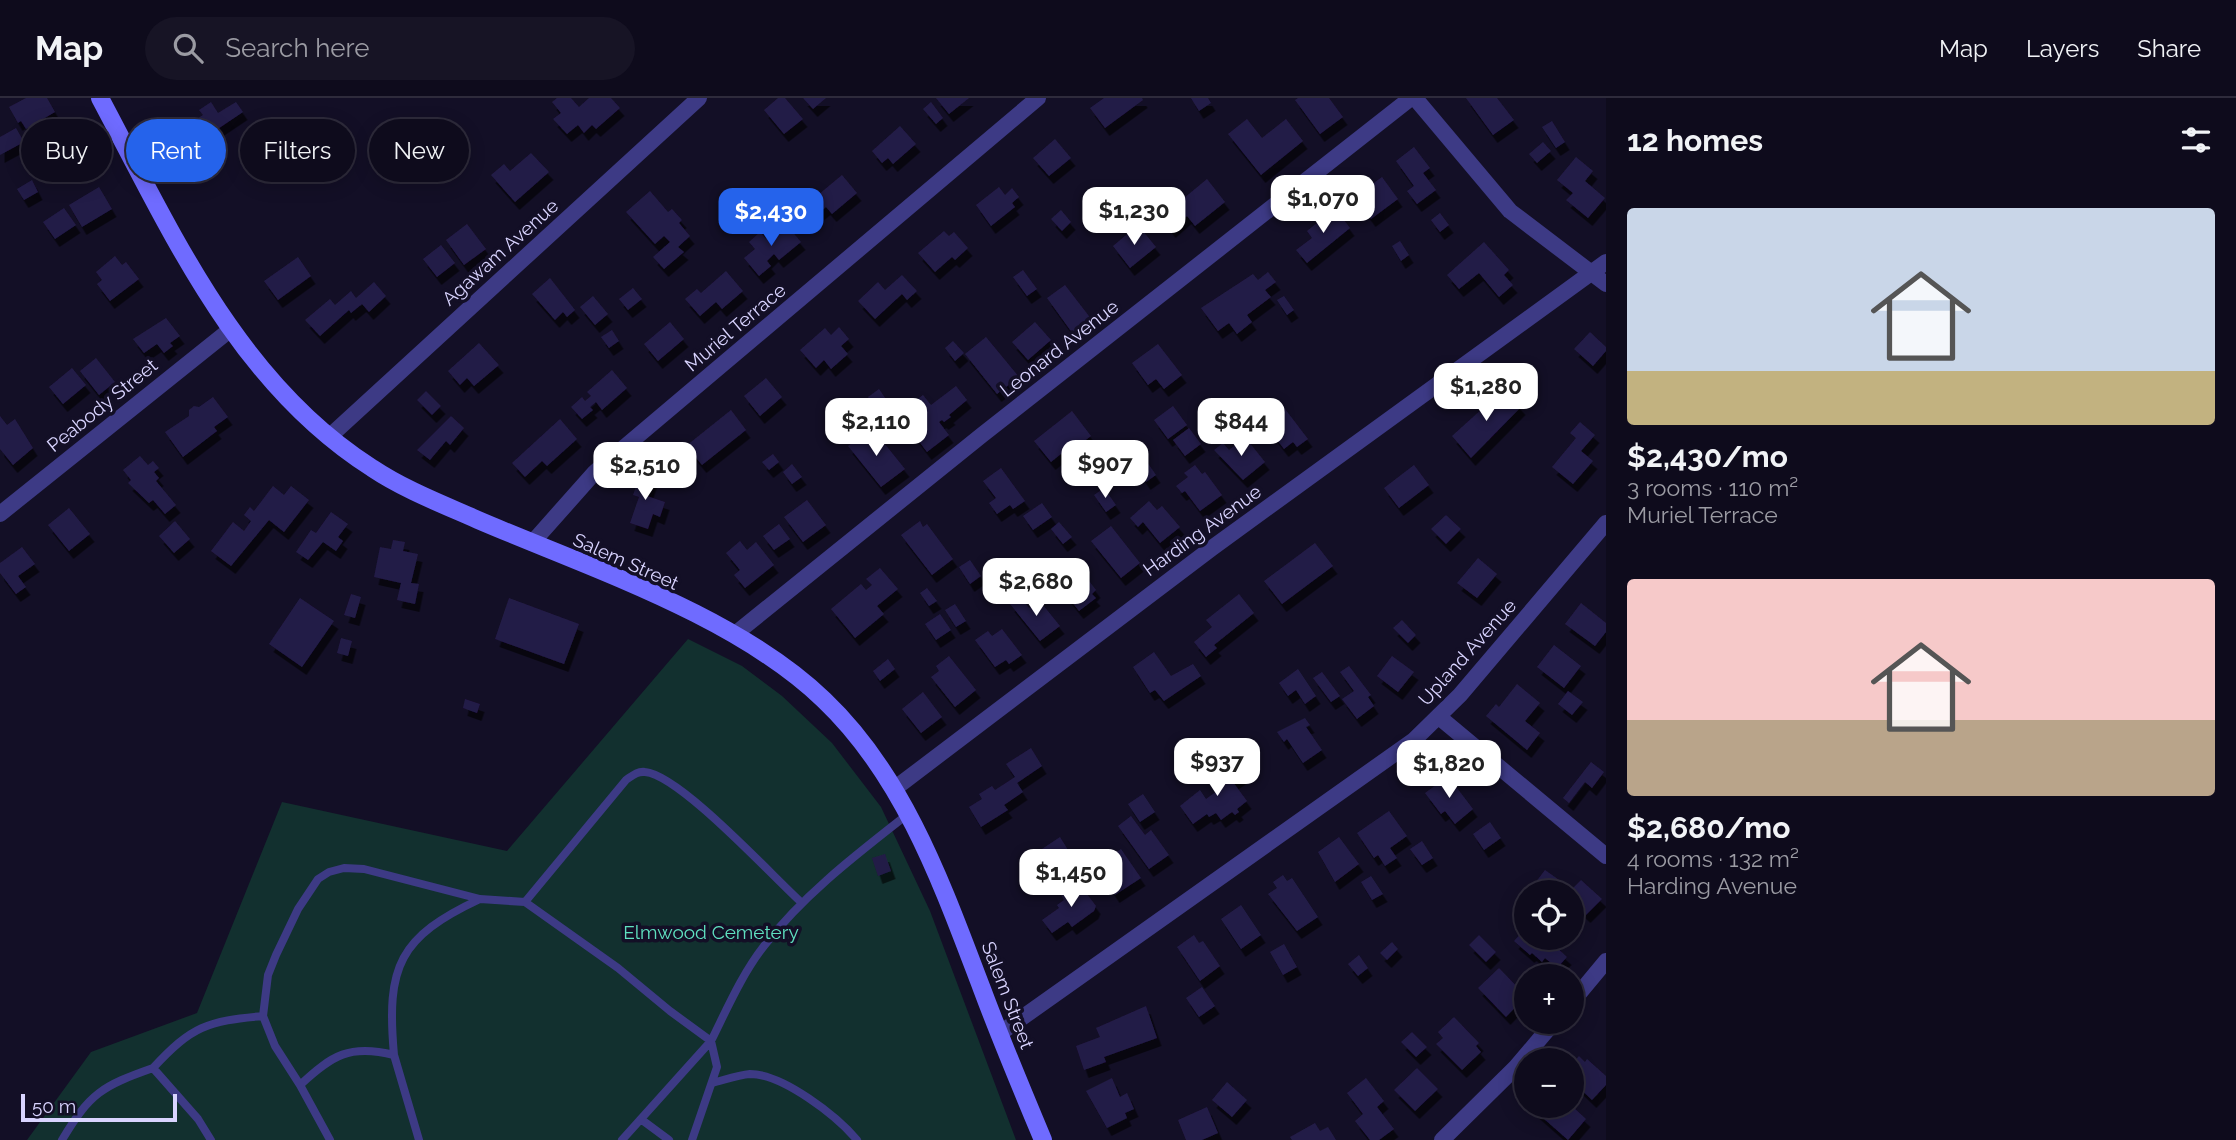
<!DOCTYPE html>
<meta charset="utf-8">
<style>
body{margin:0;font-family:Raleway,sans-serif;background:#171425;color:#f1f3f6;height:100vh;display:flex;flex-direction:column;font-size:26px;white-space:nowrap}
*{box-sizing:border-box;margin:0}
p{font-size:23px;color:#9b9ba3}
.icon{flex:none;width:38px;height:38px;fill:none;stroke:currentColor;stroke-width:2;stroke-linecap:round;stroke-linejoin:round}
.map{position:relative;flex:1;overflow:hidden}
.drawer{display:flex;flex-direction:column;background:#0e0b1c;width:630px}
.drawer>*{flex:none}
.hud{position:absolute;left:21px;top:21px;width:665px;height:63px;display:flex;gap:14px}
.tools{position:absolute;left:1514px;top:782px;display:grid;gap:14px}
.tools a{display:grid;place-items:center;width:70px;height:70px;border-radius:50%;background:#0e0b1c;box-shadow:0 4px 18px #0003,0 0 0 2px #2e2b3b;font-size:35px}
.scale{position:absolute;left:21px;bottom:18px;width:156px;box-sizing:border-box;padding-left:7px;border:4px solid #d9d4ff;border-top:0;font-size:19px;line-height:24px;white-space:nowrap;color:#d9d4ff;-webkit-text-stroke:5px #130f26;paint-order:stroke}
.price{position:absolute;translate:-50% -60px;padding:0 16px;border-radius:14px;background:#fff;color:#222;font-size:23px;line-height:46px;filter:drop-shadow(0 2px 4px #0008)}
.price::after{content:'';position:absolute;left:50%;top:42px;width:21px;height:16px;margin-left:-10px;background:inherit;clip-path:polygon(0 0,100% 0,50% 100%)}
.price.current{background:#2563eb;color:#fff}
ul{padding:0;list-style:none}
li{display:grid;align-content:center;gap:14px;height:371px;padding:0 21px}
li span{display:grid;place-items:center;height:217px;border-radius:7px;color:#555}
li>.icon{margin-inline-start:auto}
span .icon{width:126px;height:126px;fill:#fffc;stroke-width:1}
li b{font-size:30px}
h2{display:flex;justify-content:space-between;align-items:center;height:84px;padding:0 21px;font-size:30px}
.tag{padding:0 24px;border-radius:32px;background:#0e0b1c;box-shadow:0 4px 18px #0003,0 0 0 2px #2e2b3b;font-size:24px;line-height:63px}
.tag.current{background:#2563eb;color:#fff}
header{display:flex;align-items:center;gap:42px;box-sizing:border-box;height:98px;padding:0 35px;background:#0e0b1c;border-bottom:2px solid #2e2b3b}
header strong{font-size:33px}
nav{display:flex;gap:38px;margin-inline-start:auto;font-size:24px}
.search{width:490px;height:63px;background:#171425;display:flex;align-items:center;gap:18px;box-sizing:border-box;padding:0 24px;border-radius:38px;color:#9b9ba3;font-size:26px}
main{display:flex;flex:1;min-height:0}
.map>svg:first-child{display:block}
.green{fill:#12302f}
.building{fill:#241b47;filter:url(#shadow)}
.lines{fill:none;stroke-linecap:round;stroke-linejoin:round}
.service{stroke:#3d3a85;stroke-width:8}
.minor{stroke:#3d3a85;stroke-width:16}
.secondary{stroke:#6f6bff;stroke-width:18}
.labels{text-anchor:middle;stroke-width:7;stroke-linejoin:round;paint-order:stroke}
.street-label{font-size:19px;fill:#d9d4ff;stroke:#130f26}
.park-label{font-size:19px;fill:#5fe0c0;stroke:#130f26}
</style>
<header>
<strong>Map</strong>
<div class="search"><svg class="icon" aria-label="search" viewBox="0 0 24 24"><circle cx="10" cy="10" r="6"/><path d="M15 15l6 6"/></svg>Search here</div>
<nav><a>Map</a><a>Layers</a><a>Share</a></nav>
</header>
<main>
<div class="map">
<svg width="1606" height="1042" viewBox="0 0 1606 1042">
<defs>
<filter id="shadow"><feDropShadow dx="4.5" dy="8" stdDeviation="0" flood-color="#0009"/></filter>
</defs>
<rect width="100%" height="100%" fill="#130f26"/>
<path class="green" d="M688,541L742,568L782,598L832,645L881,709L930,813L1016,1042H27L91,954L197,915L282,704L507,753Z"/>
<path class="building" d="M26,0H47L55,14L26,31L21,23L18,25L9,9Z
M557,0H571L579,9L589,0H611L620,10L596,31L592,27L584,35L578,27L567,36L553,21L561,15L552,4Z
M778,0H785L803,21L784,36L764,12Z
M803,0H826L813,11Z
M936,0H969L949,16Z
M1104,0H1142L1143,2L1105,30L1090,10Z
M1191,0H1208L1211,5L1199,13Z
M1298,0H1329L1343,19L1320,36L1295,2Z
M1466,0H1497L1514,22L1493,37Z
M211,4L218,15L236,4L243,14L197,45L186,28L203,17L199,12Z
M931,4L943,20L936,26L923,11Z
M1247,21L1262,40L1286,21L1303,43L1261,77L1228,36Z
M1552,23L1565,44L1556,50L1542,29Z
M900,28L916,46L893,66L888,60L882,65L872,53Z
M16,30L24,44L0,57V39Z
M71,35L79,58L45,71L43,65L38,67L31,50Z
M1055,41L1071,60L1049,78L1033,60Z
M1543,44L1551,53L1537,65L1529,56Z
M1414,49L1430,70L1423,75L1436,92L1417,106L1407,93L1414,88L1396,63Z
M531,55L549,74L515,104L491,77L504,66L510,73Z
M1576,59L1593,73L1585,83L1605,100L1588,120L1566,102L1573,95L1557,82Z
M842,77L857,95L832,116L826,109L809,123L794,106L807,95L812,102Z
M1382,79L1398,101L1371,121L1355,99Z
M1207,81L1225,104L1195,128L1187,118L1171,132L1158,114L1168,106L1172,110Z
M32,82L38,94L24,102L17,91Z
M99,89L112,111L82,129L69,107Z
M999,89L1005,97L1012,90L1019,99L1012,105L1015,109L991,128L976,107Z
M764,92L772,102L764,109L756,99Z
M650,93L668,114L672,111L682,122L679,125L690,138L678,149L684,154L664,171L653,159L670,144L664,138L655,146L626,114Z
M64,110L76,127L55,141L43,124Z
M1335,110L1350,130L1307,165L1296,152L1312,140L1307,133Z
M1061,112L1071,124L1062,133L1051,121Z
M1440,115L1449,127L1440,134L1431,122Z
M785,125L801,144L779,162L774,156L767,163L771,168L759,178L744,160L755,151L749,144L760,134L766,141Z
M467,126L486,151L464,167L446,142Z
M1138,127L1156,149L1130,170L1113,148Z
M944,133L949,138L954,134L968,150L955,162L952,159L935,174L918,155Z
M1400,143L1409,157L1401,163L1392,148Z
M1484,144L1509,172L1504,177L1513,187L1499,199L1479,175L1459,191L1447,177Z
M441,147L455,165L437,179L423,161Z
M115,158L122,167L126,164L139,181L110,203L97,186L102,182L96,174Z
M298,159L311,178L278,202L264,183Z
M1023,172L1037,191L1027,198L1013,179Z
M726,173L743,193L722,211L716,204L700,218L685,201L697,191L701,195Z
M1268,174L1276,184L1265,192L1271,199L1247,217L1252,224L1237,236L1229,225L1218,233L1201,210L1253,176L1258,182Z
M902,177L917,193L907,202L902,196L875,221L858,203L878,184L885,192Z
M550,180L575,212L567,219L563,214L555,222L532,196Z
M374,184L386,198L369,214L362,206L351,215L349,212L320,238L305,222L330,201L335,207L351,193L356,200Z
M1065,187L1092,222L1073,236L1047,200Z
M633,190L642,201L628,212L619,201Z
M593,198L608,216L595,227L580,209Z
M1284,198L1294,212L1287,217L1277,202Z
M166,220L180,238L170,245L173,248L164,255L157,246L144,255L133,241Z
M670,224L684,241L658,263L644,246Z
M1035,224L1051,242L1028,262L1012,244Z
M839,229L849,241L841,248L848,256L831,271L824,262L816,270L800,252L825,230L831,237Z
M612,232L619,243L609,250L601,239Z
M1590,234L1606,249V253L1593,268L1574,251Z
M986,239L1019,279L997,296L965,256Z
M953,243L964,255L955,263L945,250Z
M479,245L499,267L474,288L467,280L460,287L448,273Z
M1158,246L1182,277L1164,291L1156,281L1148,287L1132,265Z
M96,260L115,284L99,297L80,273Z
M72,270L86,287L63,306L49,289Z
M612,272L627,290L602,312L596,304L590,309L593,312L582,321L571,309L582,299L585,303L591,298L587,294Z
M766,280L782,299L760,318L744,298Z
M956,288L967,302L949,317L951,319L944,324L942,322L939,324L949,337L927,354L898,316L923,297L931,307Z
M879,291L890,307L879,314L868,299Z
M1504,291L1521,309L1471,360L1452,338Z
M426,293L441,308L432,317L417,302Z
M213,299L228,319L214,329L217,333L183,359L165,334L189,318V312L194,308L199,309Z
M1232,303L1243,317L1230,327L1219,313Z
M1269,305L1275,313L1282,307L1308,341L1297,349L1293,344L1284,351L1256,315Z
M1173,308L1187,327L1168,341L1154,322Z
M731,312L746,332L702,367L686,348Z
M1072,313L1091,338L1079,347L1077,343L1051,364L1034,343Z
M0,318L7,327L15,321L33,350L13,367L0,351Z
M451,318L464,330L450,347L446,343L430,362L417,352Z
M560,321L577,341L547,368L542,363L525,379L512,365Z
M1580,324L1595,337L1581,353L1593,363L1573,386L1552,369L1576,340L1570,335Z
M872,330L905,371L881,389L848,348Z
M1189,330L1201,346L1185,358L1173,342Z
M1245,339L1265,364L1243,382L1214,352L1223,345L1229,352Z
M773,356L779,364L769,372L762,364Z
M140,358L148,367L153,363L159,370L154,374L159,380L156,383L176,407L165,416L153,402L149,405L128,385L131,382L123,372Z
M1145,361L1156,377L1146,384L1135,368Z
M792,366L802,379L792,386L783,374Z
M1195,367L1202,376L1205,374L1222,397L1200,413L1185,393L1182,395L1176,388L1188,379L1184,375Z
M1414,367L1429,387L1399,410L1384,390Z
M1001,370L1025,403L1013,411L1010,407L997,416L989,405L996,400L983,383Z
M635,373L653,380L647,398L665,404L660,419L653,416L648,431L630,425L639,399L633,397L637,386L631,384Z
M273,388L284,397L291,388L309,402L284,434L269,422L231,468L211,453L233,424L244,433L251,423L244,417L250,409L254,413Z
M1104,390L1116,407L1106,414L1094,397Z
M807,402L826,427L803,444L784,419Z
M1149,403L1157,412L1162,408L1180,429L1160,445L1143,424L1138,429L1130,420Z
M1042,405L1052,419L1033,432L1023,418Z
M69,410L90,436L69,453L48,427Z
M331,414L348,426L338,439L343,443L336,453L323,444L308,462L296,454L311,432L316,435Z
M1446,417L1461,431L1446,446L1431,431Z
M175,423L190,441L174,455L159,438Z
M920,423L923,429L927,426L953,461L932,477L901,437Z
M1059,424L1072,439L1063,446L1051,431Z
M779,426L790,441L774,452L763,438Z
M1111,428L1140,465L1121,480L1091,443Z
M393,442L405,444L403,453L418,456L411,485L419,486L415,506L397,502L401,485L374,479L380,449L391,451Z
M740,443L747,452L756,444L774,467L745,490L734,477L740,472L726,455Z
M1315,445L1333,468L1282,506L1264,483Z
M22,449L35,466L18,478L26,489L16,496L0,475V465Z
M1478,460L1497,476L1477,500L1457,485Z
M970,462L981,478L970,486L959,469Z
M880,470L898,491L877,508L884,516L855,540L831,511L861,486L866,492L872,487L866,481Z
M1080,471L1096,492L1092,496L1096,500L1079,513L1055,483L1067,474L1070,478Z
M927,490L937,503L929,508L920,495Z
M351,496L361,499L355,520L344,517Z
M1239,496L1254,515L1214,547L1217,550L1206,559L1194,544L1212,529L1206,522Z
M1020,498L1029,510L1039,502L1060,528L1040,543L1010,506Z
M300,500L334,523L302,569L269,546Z
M509,500L579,526L564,566L495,541Z
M1581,505L1606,525V534L1595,548L1565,526Z
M955,506L966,523L956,529L945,512Z
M940,516L951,532L936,542L925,526Z
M1402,522L1416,537L1408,545L1393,530Z
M1002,531L1022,557L1009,566L1006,562L995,569L975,542L988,533L992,538Z
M341,540L352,543L348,558L337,555Z
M1554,547L1581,568L1564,590L1537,569Z
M1154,554L1171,578L1193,566L1201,578L1164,603L1155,592L1150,595L1133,569Z
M949,558L976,592L955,609L931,579L939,573L936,568Z
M1392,558L1414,574L1398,594L1377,578Z
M888,561L895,571L880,583L873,573Z
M1349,568L1371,597L1368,599L1374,608L1357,621L1342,601L1354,593L1340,574Z
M1298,571L1316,598L1305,606L1296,592L1288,598L1279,585Z
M1322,574L1340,598L1331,604L1313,580Z
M1517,586L1540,605L1525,623L1540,635L1527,652L1486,618L1496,606L1499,609Z
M1568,593L1583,604L1572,617L1558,606Z
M923,594L942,619L921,635L902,611Z
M465,601L480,606L477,615L463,610Z
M1305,620L1310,627L1306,629L1322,652L1303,665L1287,641L1284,644L1277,634Z
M1031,650L1042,668L1017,685L1023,694L1004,707L1008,712L981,729L969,709L982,701L979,696L992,688L995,692L1015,679L1006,666Z
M1231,664L1242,678L1233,684L1247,703L1237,711L1239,714L1235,717L1232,714L1221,722L1216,715L1209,719L1207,716L1193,726L1180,708L1200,692L1206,701L1225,687L1217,676Z
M1591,664L1604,674L1592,690L1585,684L1569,705L1563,700Z
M1448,678L1473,711L1455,726L1445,713L1441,716L1425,695Z
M1143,696L1155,714L1140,724L1128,706Z
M1389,713L1407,738L1390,750L1397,760L1385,768L1378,757L1374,760L1357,735Z
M1131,718L1145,737L1151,732L1169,757L1149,771L1118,728Z
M1490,724L1501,740L1484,752L1473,736Z
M1060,739L1068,752L1062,756L1065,761L1051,770L1039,753Z
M1339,739L1359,766L1335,784L1318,754Z
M1422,743L1433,760L1422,767L1410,751Z
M1121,751L1141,780L1115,797L1096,768Z
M885,756L891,773L878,778L872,760Z
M1545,772L1562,784L1554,794H1540L1532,789Z
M1283,777L1287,783L1292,780L1318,819L1297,833L1268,796L1277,790L1273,784Z
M1371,778L1383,796L1372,802L1361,784Z
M1581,782L1602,801L1586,817L1572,804L1569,794Z
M1078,784L1096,808L1094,813L1072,829L1068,824L1052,835L1042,822L1059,810L1057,807L1064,802L1061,797Z
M1241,807L1261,837L1241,851L1221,821Z
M1526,830V840H1554L1557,843L1554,847L1567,859L1557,870L1545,860L1542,864L1532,855L1530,857L1514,843Z
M1194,837L1199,845L1203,843L1220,868L1200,883L1177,849Z
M1479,837L1496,854L1486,864L1469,847Z
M1392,844L1398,851L1387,862L1380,855Z
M1284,846L1297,869L1283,877L1270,854Z
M1359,857L1368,870L1358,878L1348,866Z
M1499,870L1526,898L1506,919L1478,890Z
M1202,889L1215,908L1199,919L1186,900Z
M1146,908L1157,940L1104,959L1106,964L1084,972L1076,948L1100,939L1096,930Z
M1454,919L1479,945L1476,948L1481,954L1462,972L1436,946L1443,940L1438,934Z
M1412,934L1427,949L1416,959L1401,944Z
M1579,958L1585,964L1587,961L1606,978V987L1592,1002L1572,983V966Z
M1417,970L1438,991L1415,1013L1394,992Z
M1112,980L1120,999L1127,995L1134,1011L1125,1015L1127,1020L1107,1030L1086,993Z
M1366,980L1384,1003L1377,1009L1394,1031L1379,1042H1370L1355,1023L1363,1016L1347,995Z
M1227,984L1247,1002L1232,1019L1212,1002Z
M1538,1008H1572L1586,1021L1568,1042L1534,1012Z
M1207,1009L1218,1035L1202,1042H1186L1178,1022Z
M1315,1025L1320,1033L1328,1029L1336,1042H1292L1290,1039Z"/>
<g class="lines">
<path class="service" d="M480,801L525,804
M802,805C772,778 680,677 645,674C637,673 632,678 626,682L525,804L618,870L670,913L711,943C727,911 742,876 764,848C803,797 857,756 908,716
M394,957L419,1042
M712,985C724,982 738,977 750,976C783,976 837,1018 857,1042
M300,987L330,1042
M642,1022L669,1042
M62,1042C90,995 102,988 153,970
M211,1042L198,1021L153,970C192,928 207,923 263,918L275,948L300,987C332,957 350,946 394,957C386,868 399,839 480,801L364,771L344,770L329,774L318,781L298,811L276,857L268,877L263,918
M622,1042L711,943L717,969L692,1042"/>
<path class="minor" d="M1415,0L1510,113L1606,186
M329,339L699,0
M0,416L231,231
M532,445L595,374L1038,0
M735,536L982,337L1411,0
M1439,619L1606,758
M894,691L1212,450L1606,164
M1572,904L1606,863
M999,936L1414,642L1460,597L1606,425
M1442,1042L1516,969L1554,924"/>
<path class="secondary" d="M100,0C172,135 238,285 372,370C405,392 442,406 478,422C590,470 737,518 824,602C905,679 943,789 982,891C1001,942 1022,992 1043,1042"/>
</g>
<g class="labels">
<g class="street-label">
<text transform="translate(500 154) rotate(-42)" y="7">Agawam Avenue</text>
<text transform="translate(735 229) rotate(-40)" y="7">Muriel Terrace</text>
<text transform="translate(1059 250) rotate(-38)" y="7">Leonard Avenue</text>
<text transform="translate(102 307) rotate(-39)" y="7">Peabody Street</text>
<text transform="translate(1202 432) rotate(-36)" y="7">Harding Avenue</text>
<text transform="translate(626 463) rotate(24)" y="7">Salem Street</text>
<text transform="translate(1467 554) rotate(-48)" y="7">Upland Avenue</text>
<text transform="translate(1008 897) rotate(69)" y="7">Salem Street</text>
</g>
<g class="park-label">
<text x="711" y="841">Elmwood Cemetery</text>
</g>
</g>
</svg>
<div class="tools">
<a><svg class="icon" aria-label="locate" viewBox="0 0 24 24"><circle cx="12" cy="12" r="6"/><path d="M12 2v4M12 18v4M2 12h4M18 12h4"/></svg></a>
<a>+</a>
<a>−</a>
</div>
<div class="scale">50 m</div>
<b class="price" style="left:1323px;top:137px">$1,070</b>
<b class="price" style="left:1134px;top:149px">$1,230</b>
<b class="price current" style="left:771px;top:150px">$2,430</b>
<b class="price" style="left:1486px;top:325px">$1,280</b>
<b class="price" style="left:876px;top:360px">$2,110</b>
<b class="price" style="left:1241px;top:360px">$844</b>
<b class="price" style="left:1105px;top:402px">$907</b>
<b class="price" style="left:645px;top:404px">$2,510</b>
<b class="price" style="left:1036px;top:520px">$2,680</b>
<b class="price" style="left:1217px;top:700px">$937</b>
<b class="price" style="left:1449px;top:702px">$1,820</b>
<b class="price" style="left:1071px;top:811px">$1,450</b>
<div class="hud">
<a class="tag">Buy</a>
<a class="tag current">Rent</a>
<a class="tag">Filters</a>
<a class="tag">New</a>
</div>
</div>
<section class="drawer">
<h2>12 homes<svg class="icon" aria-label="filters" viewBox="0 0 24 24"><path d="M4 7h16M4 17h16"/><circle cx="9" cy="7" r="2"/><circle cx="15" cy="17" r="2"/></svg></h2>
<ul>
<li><span style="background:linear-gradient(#c9d6e8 75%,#c2b280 0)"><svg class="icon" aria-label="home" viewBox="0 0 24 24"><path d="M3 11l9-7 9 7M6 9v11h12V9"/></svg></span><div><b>$2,430/mo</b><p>3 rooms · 110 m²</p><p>Muriel Terrace</p></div></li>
<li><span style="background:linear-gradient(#f6c9c9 65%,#b9a48a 0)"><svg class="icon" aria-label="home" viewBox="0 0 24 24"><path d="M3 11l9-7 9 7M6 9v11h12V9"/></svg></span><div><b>$2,680/mo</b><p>4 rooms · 132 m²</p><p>Harding Avenue</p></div></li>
</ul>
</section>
</main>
